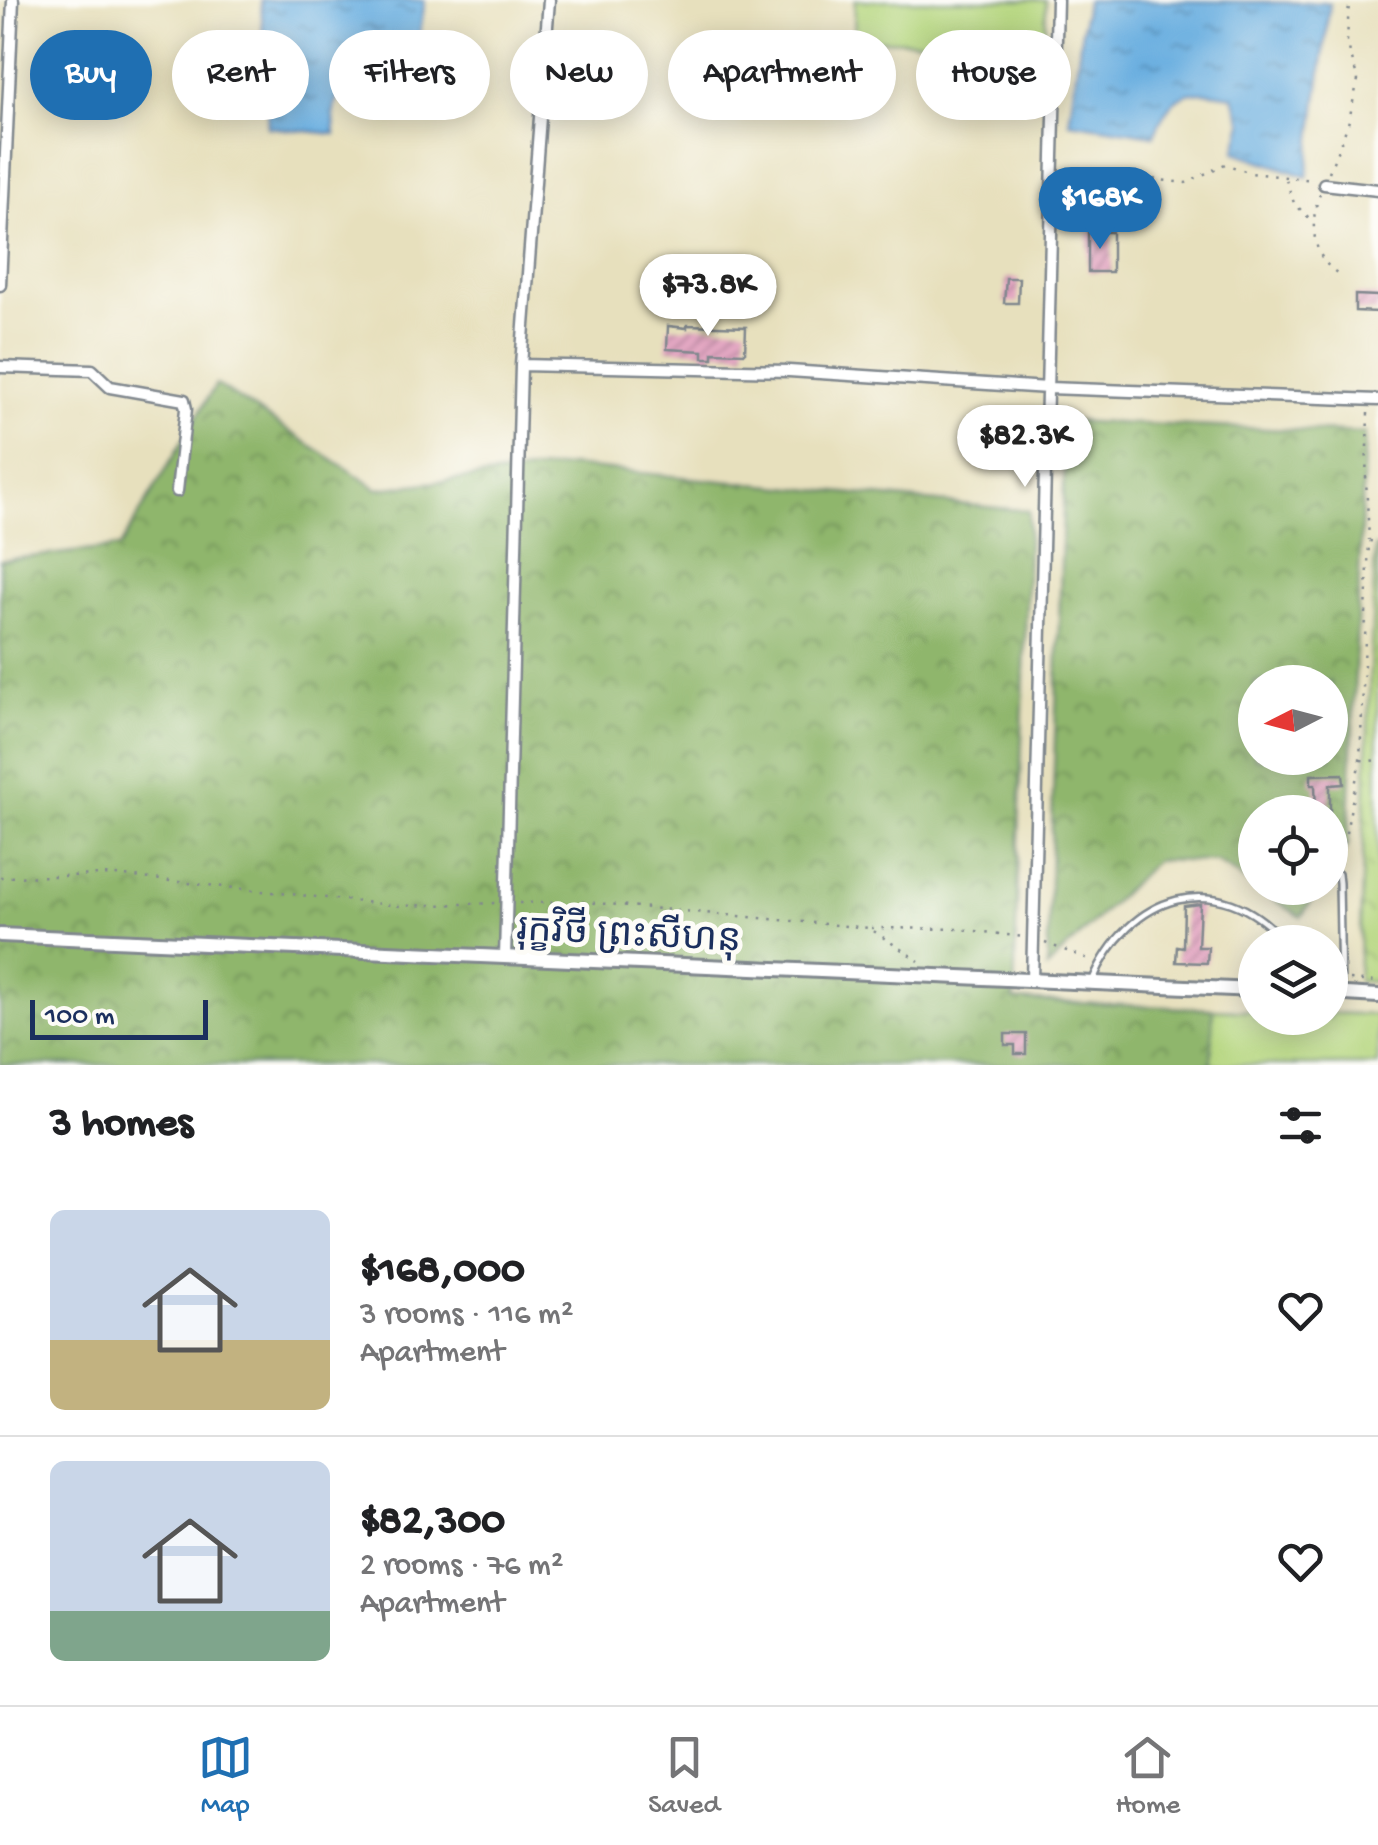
<!DOCTYPE html>
<meta charset="utf-8">
<style>
body{margin:0;font-family:"Gochi Hand","Noto Sans Khmer",sans-serif;background:#f2f2f2;color:#202124;height:100vh;display:flex;flex-direction:column;font-size:38px;white-space:nowrap}
*{box-sizing:border-box;margin:0}
p{font-size:32px;color:#757577}
.icon{flex:none;width:55px;height:55px;fill:none;stroke:currentColor;stroke-width:2;stroke-linecap:round;stroke-linejoin:round}
.map{position:relative;height:1065px;overflow:hidden}
.side{display:flex;flex-direction:column;background:#fff;flex:1}
.side>*{flex:none}
.guide{position:absolute;left:30px;top:30px;width:1320px;height:90px;display:flex;gap:20px}
.needle{width:65px;rotate:264deg}
.fabs{position:absolute;left:1238px;top:665px;display:grid;gap:20px}
.fabs a{display:grid;place-items:center;width:110px;height:110px;border-radius:50%;background:#fff;box-shadow:0 5px 25px #0003;font-size:50px}
.scale{position:absolute;left:30px;bottom:25px;width:178px;box-sizing:border-box;padding-left:10px;border:5px solid #1b2f5e;border-top:0;font-size:28px;line-height:35px;white-space:nowrap;color:#1b2f5e;-webkit-text-stroke:8px #fdfcf7;paint-order:stroke}
.price{position:absolute;translate:-50% -85px;padding:0 22px;border-radius:35px;background:#fff;color:#222;font-size:32px;line-height:65px;filter:drop-shadow(0 2px 5px #0008)}
.price::after{content:'';position:absolute;left:50%;top:60px;width:30px;height:22px;margin-left:-15px;background:inherit;clip-path:polygon(0 0,100% 0,50% 100%)}
.price.selected{background:#1f6fb2;color:#fff}
ul{padding:0;list-style:none}
li{display:flex;align-items:center;gap:30px;height:250px;padding:0 50px}
li+li{border-top:2px solid #e0e0e0}
li span{display:grid;place-items:center;flex:none;width:280px;height:200px;border-radius:15px;color:#555}
li>.icon{margin-inline-start:auto}
span .icon{width:120px;height:120px;fill:#fffc;stroke-width:1}
li b{font-size:42px}
h2{display:flex;justify-content:space-between;align-items:center;height:120px;padding:0 50px;font-size:42px}
.pill{padding:0 35px;border-radius:45px;background:#fff;box-shadow:0 5px 25px #0003;font-size:35px;line-height:90px}
.pill.selected{background:#1f6fb2;color:#fff}
.menu{display:flex;justify-content:space-around;align-items:center;height:140px;border-top:2px solid #e0e0e0;background:#fff;font-size:28px;color:#757577}
.menu a{display:grid;justify-items:center;gap:5px}
.menu .selected{color:#1f6fb2}
.map>svg:first-child{display:block}
.forest{fill:url(#forest-crowns);stroke:#557265;stroke-width:2.5;fill-rule:evenodd}
.park{fill:url(#park-crowns);stroke:#68826e;stroke-width:2.5}
.garden{fill:#b4d57d;stroke:#68826e;stroke-width:2.5}
.water{fill:url(#water-ripples);stroke:#426f9f;stroke-width:2.5}
.building{fill:url(#building-hatch)}
.lines{fill:none;stroke-linecap:round;stroke-linejoin:round}
.service-casing{stroke:#81888e;stroke-width:10}
.minor-casing{stroke:#81888e;stroke-width:15}
.tertiary-casing{stroke:#81888e;stroke-width:18}
.path{stroke:#81888e;stroke-width:2.5;stroke-dasharray:2.5 8;stroke-linecap:butt}
.service{stroke:#fff;stroke-width:5}
.minor{stroke:#fff;stroke-width:10}
.tertiary{stroke:#fff;stroke-width:12}
.labels{text-anchor:middle;stroke-width:10;stroke-linejoin:round;paint-order:stroke}
.street-label{font-size:38px;fill:#1b2f5e;stroke:#fdfcf7}
</style>
<div class="map">
<svg width="1378" height="1065" viewBox="0 0 1378 1065">
<defs>
<pattern id="forest-crowns" width="20" height="18" patternUnits="userSpaceOnUse" patternTransform="scale(2.5)"><rect width="20" height="18" fill="#8fb66c"/><path d="M2 6a3 3 0 1 1 6 0M12 15a3 3 0 1 1 6 0" fill="none" stroke="#74945c"/></pattern>
<pattern id="park-crowns" width="20" height="18" patternUnits="userSpaceOnUse" patternTransform="scale(2.5)"><rect width="20" height="18" fill="#b4d57d"/><path d="M2 6a3 3 0 1 1 6 0M12 15a3 3 0 1 1 6 0" fill="none" stroke="#9ab76e"/></pattern>
<pattern id="water-ripples" width="26" height="14" patternUnits="userSpaceOnUse" patternTransform="scale(2.5)"><rect width="26" height="14" fill="#6aafe0"/><path d="M2 4q2-2 4 0t4 0M15 11q2-2 4 0t4 0" fill="none" stroke="#568fb9"/></pattern>
<pattern id="building-hatch" width="6" height="6" patternUnits="userSpaceOnUse" patternTransform="scale(2.5)"><rect width="6" height="6" fill="#e3a7c2"/><path d="M-1 1l2-2M0 6l6-6M5 7l2-2" fill="none" stroke="#b788a1"/></pattern>
</defs>
<rect width="100%" height="100%" fill="#fdfcf7"/>
<filter id="ink" filterUnits="userSpaceOnUse"><feTurbulence type="fractalNoise" baseFrequency=".01" numOctaves="2"/><feDisplacementMap in="SourceGraphic" scale="20" xChannelSelector="R" yChannelSelector="G"/><feConvolveMatrix kernelMatrix="1 2 1 2 8 2 1 2 1" color-interpolation-filters="sRGB"/></filter>
<filter id="wash" filterUnits="userSpaceOnUse"><feTurbulence type="fractalNoise" baseFrequency=".0048" numOctaves="4" result="noise"/><feDisplacementMap in="SourceGraphic" scale="40" xChannelSelector="R" yChannelSelector="G"/><feGaussianBlur stdDeviation="2.25" result="paint"/><feColorMatrix in="noise" values="0 0 0 0 0 0 0 0 0 0 0 0 0 0 0 0 0 1.4 0 .05"/><feComposite in="paint" operator="in"/></filter>
<g filter="url(#wash)">
<rect width="100%" height="100%" fill="#e7e0bd"/>
<path class="forest" d="M216,384L378,489L570,466L1029,511L1014,1000L1255,1011V1018H1330V1013L1378,1015V1065H0V560L120,547Z
M1066,421L1365,433L1348,845L1330,872V812H1255V887L1217,862L1156,860L1047,968ZM1255,682H1330V758H1255Z
M1256,888H1320L1301,917Z"/>
<path class="park" d="M1375,547H1378V982L1358,981Z"/>
<path class="garden" d="M855,0H1046L1045,46L854,39Z
M1213,1009L1255,1011V1018H1330V1013L1378,1015V1065H1211Z"/>
<path class="water" d="M261,0H425L413,79L397,75L385,62C363,64 344,80 336,101C332,110 335,124 335,134L268,127Z
M1086,0L1330,3L1307,177L1235,152L1243,123L1233,96C1187,88 1173,90 1154,135L1069,122Z"/>
<g id="blocks">
<path class="building" d="M934,65L952,66V94H934Z
M1088,232H1112V272H1088Z
M1006,278H1019L1018,303H1004Z
M1355,295L1378,296V312L1355,311Z
M687,325L746,327L745,353L713,352V358H703V351L667,349L668,326L687,328Z
M1343,774L1344,784L1330,785V812H1316L1315,785H1311V775Z
M1200,904L1198,947H1208L1207,963L1176,962L1177,946L1183,947L1184,906Z
M1005,1034H1026V1054H1015V1045H1005Z"/>
</g>
</g>
<g filter="url(#ink)">
<use href="#blocks" fill-opacity="0" stroke="#81888e" stroke-width="2.5"/>
<g class="lines">
<defs>
<path id="service" d="M1330,872L1338,874L1339,883L1341,991
M1092,982C1128,894 1218,865 1285,942"/>
<path id="minor" d="M1324,184L1378,190
M0,285L13,0
M521,365L789,371L1048,388L1378,400
M0,367L92,370L110,387L184,400L186,409L177,491
M505,957L521,365L549,0
M1032,980L1057,0"/>
<path id="tertiary" d="M0,935L1255,990
M1330,993L1378,996"/>
</defs>
<use href="#service" class="service-casing"/>
<use href="#minor" class="minor-casing"/>
<use href="#tertiary" class="tertiary-casing"/>
<path class="path" d="M1329,172L1348,124L1358,80L1347,42L1349,0
M1143,178L1186,183L1225,164L1251,173L1313,180
M1286,180L1294,203L1313,222
M1320,194C1309,221 1311,260 1341,275
M1368,413L1366,479L1369,540
M1361,760L1378,761
M1340,864L1360,760L1369,541L1378,542
M0,877L115,875L400,906L496,903
M519,903L585,902L869,928L919,961
M871,928L961,929L1023,937
M1045,943L1094,961
M1350,980L1378,982"/>
<use href="#service" class="service"/>
<use href="#minor" class="minor"/>
<use href="#tertiary" class="tertiary"/>
</g>
</g>
<g class="labels">
<g class="street-label">
<text transform="translate(629 932) rotate(3)" y="13">រុក្ខវិថី ព្រះសីហនុ</text>
</g>
</g>
</svg>
<div class="fabs">
<a><svg class="needle" viewBox="-14 -14 28 28"><path d="M0-13l5 13h-10z" fill="#e53935"/><path d="M0 13l5-13h-10z" fill="#757577"/></svg></a>
<a><svg class="icon" aria-label="locate" viewBox="0 0 24 24"><circle cx="12" cy="12" r="6"/><path d="M12 2v4M12 18v4M2 12h4M18 12h4"/></svg></a>
<a><svg class="icon" aria-label="layers" viewBox="0 0 24 24"><path d="M12 4l9 5-9 5-9-5zM3 14l9 5 9-5"/></svg></a>
</div>
<div class="scale">100 m</div>
<b class="price selected" style="left:1100px;top:252px">$168K</b>
<b class="price" style="left:708px;top:339px">$73.8K</b>
<b class="price" style="left:1025px;top:490px">$82.3K</b>
<div class="guide">
<a class="pill selected">Buy</a>
<a class="pill">Rent</a>
<a class="pill">Filters</a>
<a class="pill">New</a>
<a class="pill">Apartment</a>
<a class="pill">House</a>
</div>
</div>
<section class="side">
<h2>3 homes<svg class="icon" aria-label="filters" viewBox="0 0 24 24"><path d="M4 7h16M4 17h16"/><circle cx="9" cy="7" r="2"/><circle cx="15" cy="17" r="2"/></svg></h2>
<ul>
<li><span style="background:linear-gradient(#c9d6e8 65%,#c2b280 0)"><svg class="icon" aria-label="home" viewBox="0 0 24 24"><path d="M3 11l9-7 9 7M6 9v11h12V9"/></svg></span><div><b>$168,000</b><p>3 rooms · 116 m²</p><p>Apartment</p></div><svg class="icon" aria-label="heart" viewBox="0 0 24 24"><path d="M12 20l-8-8c-3-5 5-10 8-4 3-6 11-1 8 4z"/></svg></li>
<li><span style="background:linear-gradient(#c9d6e8 75%,#7fa58c 0)"><svg class="icon" aria-label="home" viewBox="0 0 24 24"><path d="M3 11l9-7 9 7M6 9v11h12V9"/></svg></span><div><b>$82,300</b><p>2 rooms · 76 m²</p><p>Apartment</p></div><svg class="icon" aria-label="heart" viewBox="0 0 24 24"><path d="M12 20l-8-8c-3-5 5-10 8-4 3-6 11-1 8 4z"/></svg></li>
</ul>
</section>
<nav class="menu">
<a class="selected"><svg class="icon" aria-label="map" viewBox="0 0 24 24"><path d="M3 6l6-2 6 2 6-2v14l-6 2-6-2-6 2zM9 4v14M15 6v14"/></svg>Map</a>
<a><svg class="icon" aria-label="saved" viewBox="0 0 24 24"><path d="M7 4h10v16l-5-4-5 4z"/></svg>Saved</a>
<a><svg class="icon" aria-label="home" viewBox="0 0 24 24"><path d="M3 11l9-7 9 7M6 9v11h12V9"/></svg>Home</a>
</nav>
